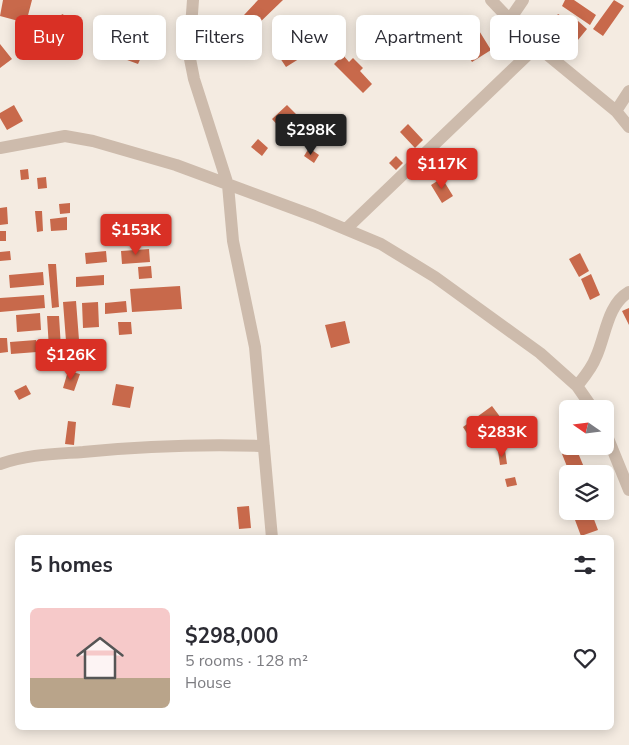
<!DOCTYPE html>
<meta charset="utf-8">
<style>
body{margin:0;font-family:"Nunito Sans",sans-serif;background:#f7f7f7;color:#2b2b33;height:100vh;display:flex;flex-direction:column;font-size:19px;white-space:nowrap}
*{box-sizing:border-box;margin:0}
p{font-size:16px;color:#7c7c81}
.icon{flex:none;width:28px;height:28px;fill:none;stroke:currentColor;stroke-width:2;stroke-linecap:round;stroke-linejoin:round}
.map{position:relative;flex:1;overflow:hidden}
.sheet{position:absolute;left:15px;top:535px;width:599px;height:195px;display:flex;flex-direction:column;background:#fff;border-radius:8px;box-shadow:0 2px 12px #0003}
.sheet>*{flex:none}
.top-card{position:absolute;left:15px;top:15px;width:600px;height:45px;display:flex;gap:10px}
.needle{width:32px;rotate:284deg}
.buttons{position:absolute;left:559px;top:400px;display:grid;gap:10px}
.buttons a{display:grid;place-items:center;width:55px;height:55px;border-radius:8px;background:#fff;box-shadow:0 2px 12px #0003;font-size:25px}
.price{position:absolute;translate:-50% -42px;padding:0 11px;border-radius:5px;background:#d93025;color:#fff;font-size:16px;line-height:32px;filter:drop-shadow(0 1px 2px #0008)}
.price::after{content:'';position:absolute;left:50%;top:30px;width:15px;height:11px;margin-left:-8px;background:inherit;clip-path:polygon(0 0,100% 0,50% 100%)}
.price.selected{background:#222;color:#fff}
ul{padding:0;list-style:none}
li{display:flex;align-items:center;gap:15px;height:125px;padding:0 15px}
li span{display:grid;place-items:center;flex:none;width:140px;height:100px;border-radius:8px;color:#555}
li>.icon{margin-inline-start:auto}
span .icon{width:60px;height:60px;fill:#fffc;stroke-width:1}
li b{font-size:21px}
h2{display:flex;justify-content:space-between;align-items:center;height:60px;padding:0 15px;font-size:21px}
.pill{padding:0 18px;border-radius:8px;background:#fff;box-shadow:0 2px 12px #0003;font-size:18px;line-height:45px}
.pill.selected{background:#d93025;color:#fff}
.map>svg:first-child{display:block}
.building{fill:#c8694b}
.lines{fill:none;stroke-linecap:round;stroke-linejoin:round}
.street{stroke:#cdbbac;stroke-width:12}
</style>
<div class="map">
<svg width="629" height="745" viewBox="0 0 629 745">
<rect width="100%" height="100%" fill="#f4ebe1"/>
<path class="building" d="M3,0H32L26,23L0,16Z
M258,0H283L255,27L244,15Z
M565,0H574L596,15L590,25L562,6Z
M614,0L624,6L603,36L593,29Z
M62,14L74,20L63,40L52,34Z
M558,14L566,19L562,27L553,21Z
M578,21L587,29L573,46L563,38Z
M478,29L491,50L472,62L465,50L474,45L468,35Z
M45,34L58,44L45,60L32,50Z
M0,44L12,59L0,68Z
M123,46L143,53L138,64L119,57Z
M296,48L302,57L286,67L280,58Z
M343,55L349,62L353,58L363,68L360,71L372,84L363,93L334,64Z
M14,105L23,121L7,130L0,118V113Z
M287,105L298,116L283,131L272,119Z
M408,124L423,140L415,148L400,132Z
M258,139L268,148L262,156L251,147Z
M309,148L319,155L314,163L304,156Z
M396,156L403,163L396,170L389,163Z
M28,169L29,179L21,180L20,170Z
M46,177L47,188L38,189L37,178Z
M442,178L453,196L442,203L431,185Z
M70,203V213L60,214L59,204Z
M7,207L8,224L0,225V208Z
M35,211H42L43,231L37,232Z
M67,217V230L51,231L50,219Z
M0,231H6V241H0Z
M149,249L150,262L122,264L121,251Z
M10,251L11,260L0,261V252Z
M106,251L107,262L86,264L85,253Z
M580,253L589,271L579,277L569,259Z
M48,264H56L59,307L52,308Z
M151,266L152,278L139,279L138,267Z
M43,272L44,285L10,288L9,275Z
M591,274L600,295L590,300L581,279Z
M104,275V285L76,287V277Z
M180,286L182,309L132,312L130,289Z
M44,295L45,308L0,312V298Z
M76,301L79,340L66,341L63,302Z
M126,301L127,312L105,314V303Z
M98,302L99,327L83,328L82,303Z
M629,308V325L622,311Z
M40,313L41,330L17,332L16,315Z
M47,316H59L61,348L49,349Z
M345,321L350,343L331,348L325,325Z
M118,322H131L132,334L119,335Z
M0,338H7L8,352L0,353Z
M36,340L37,352L11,354L10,342Z
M68,371L80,374L74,391L63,388Z
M116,384L134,387L130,408L112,405Z
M26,385L31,394L19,400L14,391Z
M492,406L501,418L491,425L488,421L468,435L463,427Z
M68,421L76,422L74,445L65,444Z
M576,448L586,472L570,474L562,454Z
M505,450L507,464L500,465L498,451Z
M515,477L517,485L507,487L505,479Z
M249,506L251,528L239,529L237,507Z
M592,514L598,530L581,536L575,520Z"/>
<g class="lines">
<path class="street" d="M193,0L189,54L194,79L228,185L233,241L255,347L272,538
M491,0L526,37L616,111L629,127
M510,19L523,0
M616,111L629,91
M0,148L65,136L93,141L176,165L314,216L381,244L435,277L540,353L577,386L593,409
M346,229L537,46
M577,386C585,376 592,368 596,357C606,335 607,305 629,292
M605,431L629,490
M0,464C28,454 55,454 83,452C144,446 203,444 264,446"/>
</g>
</svg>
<div class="buttons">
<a><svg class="needle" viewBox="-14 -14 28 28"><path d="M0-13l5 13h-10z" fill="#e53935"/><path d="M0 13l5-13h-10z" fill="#7c7c81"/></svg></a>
<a><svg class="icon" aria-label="layers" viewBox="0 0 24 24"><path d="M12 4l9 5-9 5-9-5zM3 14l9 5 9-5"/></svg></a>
</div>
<b class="price selected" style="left:311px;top:156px">$298K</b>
<b class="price" style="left:442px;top:190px">$117K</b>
<b class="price" style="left:136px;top:256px">$153K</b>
<b class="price" style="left:71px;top:381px">$126K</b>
<b class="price" style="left:502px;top:458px">$283K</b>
<div class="top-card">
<a class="pill selected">Buy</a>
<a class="pill">Rent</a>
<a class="pill">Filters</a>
<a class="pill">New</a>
<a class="pill">Apartment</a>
<a class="pill">House</a>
</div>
<section class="sheet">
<h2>5 homes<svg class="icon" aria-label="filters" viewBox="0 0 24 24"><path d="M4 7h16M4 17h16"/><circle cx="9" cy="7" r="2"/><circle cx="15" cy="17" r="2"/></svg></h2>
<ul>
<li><span style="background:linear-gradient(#f6c9c9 70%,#b9a48a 0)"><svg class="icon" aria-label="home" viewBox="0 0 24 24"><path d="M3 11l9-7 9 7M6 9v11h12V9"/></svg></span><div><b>$298,000</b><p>5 rooms · 128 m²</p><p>House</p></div><svg class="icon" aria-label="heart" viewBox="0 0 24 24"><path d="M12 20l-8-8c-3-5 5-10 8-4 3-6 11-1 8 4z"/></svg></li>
</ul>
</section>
</div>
